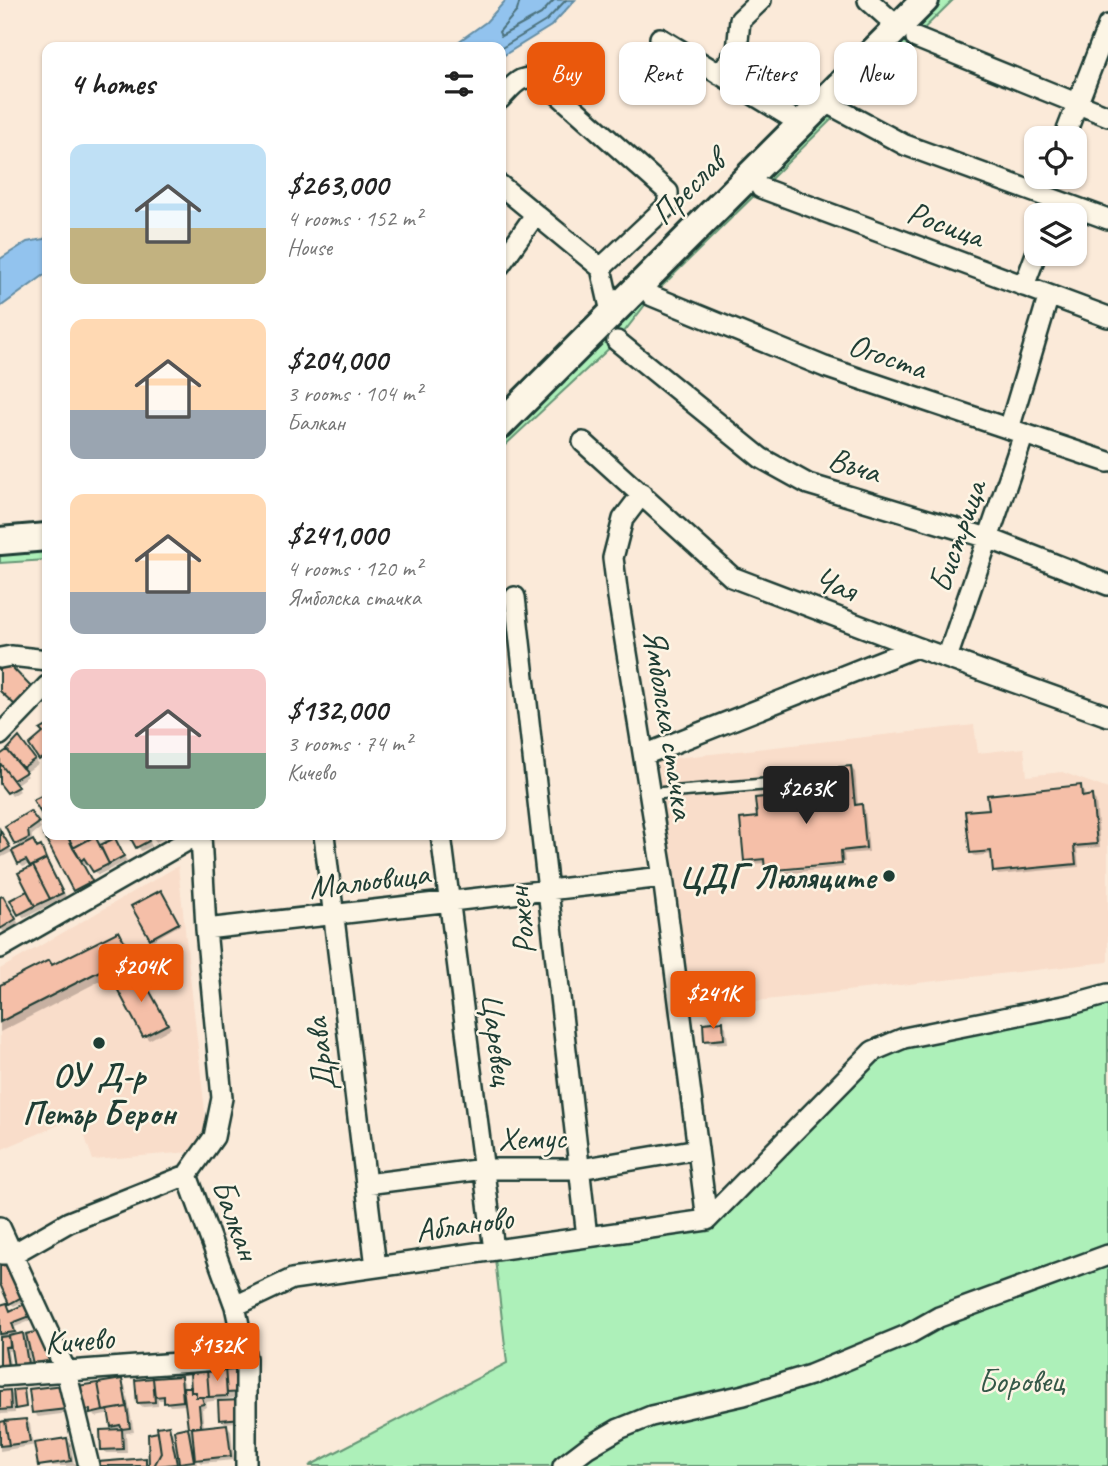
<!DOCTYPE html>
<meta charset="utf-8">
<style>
body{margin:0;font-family:Caveat,sans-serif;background:#f2f2f2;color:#222;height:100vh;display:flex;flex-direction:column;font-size:26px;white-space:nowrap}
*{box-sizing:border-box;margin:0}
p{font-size:23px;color:#767676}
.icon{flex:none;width:38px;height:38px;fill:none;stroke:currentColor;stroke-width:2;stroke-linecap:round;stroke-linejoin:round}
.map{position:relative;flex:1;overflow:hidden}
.drawer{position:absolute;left:42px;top:42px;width:464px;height:798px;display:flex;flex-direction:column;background:#fff;border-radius:14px;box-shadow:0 2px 5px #0004}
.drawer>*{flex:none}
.banner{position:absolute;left:527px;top:42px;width:476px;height:63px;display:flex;gap:14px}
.buttons{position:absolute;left:1024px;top:126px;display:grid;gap:14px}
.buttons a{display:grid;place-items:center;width:63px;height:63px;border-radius:14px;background:#fff;box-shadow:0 2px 5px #0004;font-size:35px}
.price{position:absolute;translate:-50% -60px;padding:0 16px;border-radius:7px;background:#ea580c;color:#fff;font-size:23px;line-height:46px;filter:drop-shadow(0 2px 4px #0008)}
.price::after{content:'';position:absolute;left:50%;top:42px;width:21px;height:16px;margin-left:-10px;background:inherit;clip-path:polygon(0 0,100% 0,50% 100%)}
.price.current{background:#222;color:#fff}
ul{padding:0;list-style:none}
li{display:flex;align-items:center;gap:21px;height:175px;padding:0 28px}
li span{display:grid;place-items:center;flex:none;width:196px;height:140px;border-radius:14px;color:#555}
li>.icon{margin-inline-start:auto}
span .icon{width:84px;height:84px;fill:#fffc;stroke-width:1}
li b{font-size:30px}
h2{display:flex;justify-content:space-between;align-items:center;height:84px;padding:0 28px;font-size:30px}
.chip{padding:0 24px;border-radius:14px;background:#fff;box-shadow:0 2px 5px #0004;font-size:24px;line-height:63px}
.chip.current{background:#ea580c;color:#fff}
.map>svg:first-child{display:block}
.built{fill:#f9ddca}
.green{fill:#adf0b9;stroke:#669676;stroke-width:2}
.water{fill:#92c3ee;stroke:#648da4;stroke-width:2}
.shadow{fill:#0003}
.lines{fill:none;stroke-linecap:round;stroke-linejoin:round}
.shore{stroke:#4d737e;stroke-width:2}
.building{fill:#f5bfa8;stroke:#1f3d34;stroke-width:2}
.lane-casing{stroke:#1f3d34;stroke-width:15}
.street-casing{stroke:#1f3d34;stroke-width:24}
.secondary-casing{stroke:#1f3d34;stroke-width:32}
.lane{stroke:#fcf5e5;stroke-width:10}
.street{stroke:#fcf5e5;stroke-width:19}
.secondary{stroke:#fcf5e5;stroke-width:26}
.poi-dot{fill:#1f3d34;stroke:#fcf5e5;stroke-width:2.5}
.labels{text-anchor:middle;stroke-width:5;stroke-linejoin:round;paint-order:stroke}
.street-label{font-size:33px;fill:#1f3d34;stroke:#fcf5e5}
.poi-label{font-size:33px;font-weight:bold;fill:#1f3d34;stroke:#fcf5e5;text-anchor:end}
.park-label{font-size:33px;fill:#345848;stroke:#fcf5e5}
</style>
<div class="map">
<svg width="1108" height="1466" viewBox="0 0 1108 1466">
<rect width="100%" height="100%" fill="#fbead9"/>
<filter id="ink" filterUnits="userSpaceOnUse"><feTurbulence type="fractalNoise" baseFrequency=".0143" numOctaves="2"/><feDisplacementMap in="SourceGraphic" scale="14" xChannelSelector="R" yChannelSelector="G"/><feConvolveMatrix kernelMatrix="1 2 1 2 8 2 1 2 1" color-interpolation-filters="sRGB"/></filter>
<g filter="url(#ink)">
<path class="built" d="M974,725L978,753L1024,748L1027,776L1062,772L1108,789V962L685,1009L657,760Z
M178,866L207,1130L190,1152L93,1160L78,1117L0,1150V969Z"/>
<path class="green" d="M924,0H953L652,296L617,341L501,449V425Z
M47,537V560L0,563V541Z
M1108,994V1466H309L507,1363L494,1250L707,1220L873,1051Z"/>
<path class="water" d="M506,0H575L551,26L501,57L500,47H451L486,22Z
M47,235V273L0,307V259L27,242L44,239Z"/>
<path class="shadow" d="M47,728V767L32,745L45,733L43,730Z
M23,743L38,764L25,773L28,776L15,785L20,791L12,796L0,781V757Z
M851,768L855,772L858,806L865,810L869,852L844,854L845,862L768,869V872L766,863L750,864L746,860L759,819L832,792Z
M1080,787L1084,791L1085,798L1092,797L1096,801L1100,847L1077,849L1079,867L998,875L994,871L993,854L975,856L971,852L991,810Z
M34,817L41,828L32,835V842L38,849L40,848L44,852L66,897L24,918L12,901L29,892L32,868L30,864L23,867L19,863L21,848L17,844Z
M0,830L12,852L0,858Z
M47,834L95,835L101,847L107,844L100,835H123L114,840L127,861L98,875L89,862L84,865L97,888L81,896L75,890L45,835Z
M131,835H146L152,846L141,851Z
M151,835H170L156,842Z
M845,865V867L770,875L769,873Z
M162,893L180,925L153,940L151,938Z
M3,898L19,924L4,932L0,928V899Z
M119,933L125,939L137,962L0,1032V987L53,966Z
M138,972L171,1028L149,1040L145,1036Z
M722,1023L726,1027L728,1043L710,1044L706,1040Z
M0,1267L29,1298L14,1306L10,1303L0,1280Z
M6,1305L11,1312L27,1305L35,1319L15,1327L18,1336L22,1335L28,1341L31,1368L19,1370L13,1350L8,1351L11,1370H0V1306Z
M240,1369L246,1396L206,1402L207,1407L202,1409L204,1428L227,1426L231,1430L234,1460L201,1463L196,1458L197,1465L185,1466L178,1459L179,1466H100L145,1459L150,1465L168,1427L172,1431L175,1446L178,1445L176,1431L190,1429L187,1405L170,1406L166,1400H158V1406L143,1407L138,1403L137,1381L180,1378L184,1382L185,1389H192V1373Z
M121,1381L125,1385L134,1432L126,1433L127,1453H106L102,1449L118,1431L113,1426L111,1414L96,1417L79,1399Z
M62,1387L69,1413L38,1417L34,1413Z
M23,1390L27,1408L18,1409L14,1405L15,1413L0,1414V1392H9L16,1398Z
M220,1403L247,1421L225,1423L221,1419Z
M26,1420L30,1424L33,1445L67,1440L71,1444L74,1464L84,1461L88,1466H40L36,1445L0,1451V1423Z"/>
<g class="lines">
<path class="shore" d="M520,0L517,11L499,32L501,36L541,14L554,0
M500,49L546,21L566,0"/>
</g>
<path class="building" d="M9,664L32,688L15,705L0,691V665Z
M47,726V755L39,760L29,745L43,733L40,730Z
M19,737L35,759L22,768L7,750Z
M7,750L26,772L13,780L0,763V755Z
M0,763L18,787L7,793L0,784Z
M851,766L855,805L862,804L866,848L841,851L842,864L765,871L764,859L744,861L740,819L757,817L755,798L830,790L828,768Z
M1081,785L1082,797L1092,795L1097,844L1074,846L1076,864L993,872L991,851L970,853L965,811L989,809L987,795Z
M47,793V816L44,818L33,800Z
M30,811L39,823L28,831L29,838L15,845L5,826Z
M0,830L10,847L0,853Z
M47,832V835H67L92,881L73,891L43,834Z
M67,835H95V836L73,848Z
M129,835H145L149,841L136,848Z
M95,836L109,864L93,872L84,858L81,861L73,848Z
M115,838L124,856L109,864L100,845Z
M33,840L37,848L41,846L46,859L30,867L26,860L18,864L12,851Z
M46,859L63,893L50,899L33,866Z
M33,866L50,899L35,906L18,873Z
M161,890L179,923L150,939L131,906Z
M27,891L35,906L18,915L10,900Z
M3,896L16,919L0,929V897Z
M119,931L131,955L0,1022V985L49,960L52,965Z
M138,970L168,1024L143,1037L114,983Z
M723,1021L724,1039L704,1041L703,1023Z
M12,1264L27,1294L9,1304L0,1284V1266Z
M7,1303L10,1311L27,1303L33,1315L12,1323L15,1332L0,1334V1305Z
M45,1330L52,1360L33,1364L26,1334Z
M23,1333L28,1364L14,1367L9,1336Z
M9,1336L10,1346L5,1347L8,1366L0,1368V1337Z
M241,1367L243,1392L227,1393L225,1368Z
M225,1368L227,1396L209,1397L207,1370Z
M207,1370L209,1397H196V1392H191L190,1371Z
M181,1376L183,1401L164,1403V1396L155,1397L153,1378Z
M153,1378L155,1402L137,1403L135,1380Z
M122,1379L127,1407L103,1411L98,1383Z
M98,1383L103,1411L90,1414V1410L84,1409L83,1399L78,1400L77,1386Z
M63,1385L66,1409L32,1413L29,1389Z
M183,1387H191V1392H196V1397H202L204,1404L199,1405L201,1427H188Z
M24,1389L26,1407L15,1409L13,1390Z
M10,1390L11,1409L0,1410V1391Z
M242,1400L243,1418L219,1420L218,1401Z
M127,1407L130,1428L122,1429L120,1425L111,1427L108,1410Z
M26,1419L30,1442L9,1445L5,1421Z
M5,1421L9,1445L0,1446V1422Z
M227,1424L231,1456L195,1460L192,1428Z
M169,1425L177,1464L154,1466L161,1453L157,1427Z
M188,1427L194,1461L179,1463L174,1430Z
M122,1429L123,1449L101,1450L100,1430Z
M158,1432L161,1453L154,1466H149L148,1434Z
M67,1438L71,1461L38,1466L34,1443Z
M146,1458V1466H98V1462Z"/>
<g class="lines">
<defs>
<path id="lane" d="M650,794L816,780"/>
<path id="street" d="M868,0L898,27
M660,38L800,123
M916,38L1108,116
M719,74L737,51L740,20L761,0
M500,99C515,84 520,73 542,80L668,192V205L601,268
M823,101L905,145L1108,219
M1064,138L1108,25
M500,185L601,268L611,312
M761,188L1108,317
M500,265L535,215
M1024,286L1036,254
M652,296L825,367L1108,462
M617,341L761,458L808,484L988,538L1108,585
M1009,429L1049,295
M583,442L732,577L916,647L1108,716
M642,494L623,519L613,558L618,597L663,877L707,1220
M515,597L587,1237
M0,658L11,656L47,660
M947,658L1024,434
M0,735L47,686
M644,755L916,647
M201,835L206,929L222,1098L214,1137L187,1175L235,1306L246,1358V1466
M324,835L376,1267
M441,835L494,1250
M206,929L663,877
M0,948L197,835
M366,1184L484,1169H580L698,1149
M707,1220L873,1051L904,1038L1068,1005L1108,994
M0,1227L66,1371L89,1466
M1,1254H13L69,1222L187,1175
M235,1306L292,1279L707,1220
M0,1376L246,1358
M563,1466L588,1447L619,1429L651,1416L744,1395L810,1375L907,1335L939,1317L1108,1255"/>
<path id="secondary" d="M500,425L925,0
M0,541L47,537"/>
</defs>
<use href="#lane" class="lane-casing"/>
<use href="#street" class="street-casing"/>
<use href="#secondary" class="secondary-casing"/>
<use href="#lane" class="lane"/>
<use href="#street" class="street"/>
<use href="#secondary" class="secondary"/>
</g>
</g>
<g class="poi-dot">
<circle cx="889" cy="876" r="7"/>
<circle cx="99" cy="1043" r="7"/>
</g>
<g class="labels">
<g class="street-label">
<text transform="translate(687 187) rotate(-45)" y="12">Преслав</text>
<text transform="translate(946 223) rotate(20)" y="12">Росица</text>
<text transform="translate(888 355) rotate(19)" y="12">Огоста</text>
<text transform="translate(855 464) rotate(17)" y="12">Въча</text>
<text transform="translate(956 536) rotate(-71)" y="12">Бистрица</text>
<text transform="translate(836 583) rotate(21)" y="12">Чая</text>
<text transform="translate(670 724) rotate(81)" y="12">Ямболска стачка</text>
<text transform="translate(369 879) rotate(-7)" y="12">Мальовица</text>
<text transform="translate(520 921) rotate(-96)" y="12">Рожен</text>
<text transform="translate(499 1039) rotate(83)" y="12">Царевец</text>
<text transform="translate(319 1055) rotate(-97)" y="12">Драва</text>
<text transform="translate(532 1137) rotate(-1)" y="12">Хемус</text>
<text transform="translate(237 1219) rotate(70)" y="12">Балкан</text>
<text transform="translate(464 1223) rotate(-8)" y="12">Абланово</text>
<text transform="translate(79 1339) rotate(-4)" y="12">Кичево</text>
</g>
<g class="poi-label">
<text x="875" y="888">ЦДГ Люляците</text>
<text x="99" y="1086" text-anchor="middle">ОУ Д-р<tspan x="99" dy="38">Петър Берон</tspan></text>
</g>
<g class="park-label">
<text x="1021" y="1392">Боровец</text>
</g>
</g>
</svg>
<div class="buttons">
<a><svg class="icon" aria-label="locate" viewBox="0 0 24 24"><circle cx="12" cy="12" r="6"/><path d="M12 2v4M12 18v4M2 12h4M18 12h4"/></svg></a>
<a><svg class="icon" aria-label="layers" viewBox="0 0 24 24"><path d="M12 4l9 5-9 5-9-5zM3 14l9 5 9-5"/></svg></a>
</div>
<b class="price current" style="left:806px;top:826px">$263K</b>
<b class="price" style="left:141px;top:1004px">$204K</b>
<b class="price" style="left:713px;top:1031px">$241K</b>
<b class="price" style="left:217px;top:1383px">$132K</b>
<div class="banner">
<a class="chip current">Buy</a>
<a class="chip">Rent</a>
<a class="chip">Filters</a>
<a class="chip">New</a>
</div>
<section class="drawer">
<h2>4 homes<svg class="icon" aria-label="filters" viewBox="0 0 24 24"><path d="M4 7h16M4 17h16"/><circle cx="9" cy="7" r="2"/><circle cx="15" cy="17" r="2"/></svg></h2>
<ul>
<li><span style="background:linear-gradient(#bfe0f5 60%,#c2b280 0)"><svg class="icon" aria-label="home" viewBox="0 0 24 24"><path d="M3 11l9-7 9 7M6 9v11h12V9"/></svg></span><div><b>$263,000</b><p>4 rooms · 152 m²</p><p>House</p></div></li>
<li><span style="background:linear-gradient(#ffd9b3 65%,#9aa5b1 0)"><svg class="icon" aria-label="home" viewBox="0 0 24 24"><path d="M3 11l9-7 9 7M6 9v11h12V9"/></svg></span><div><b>$204,000</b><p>3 rooms · 104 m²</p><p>Балкан</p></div></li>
<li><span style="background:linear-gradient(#ffd9b3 70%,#9aa5b1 0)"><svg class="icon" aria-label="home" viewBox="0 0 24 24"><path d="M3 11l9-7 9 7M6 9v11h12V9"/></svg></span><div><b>$241,000</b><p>4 rooms · 120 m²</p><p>Ямболска стачка</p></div></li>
<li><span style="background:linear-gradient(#f6c9c9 60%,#7fa58c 0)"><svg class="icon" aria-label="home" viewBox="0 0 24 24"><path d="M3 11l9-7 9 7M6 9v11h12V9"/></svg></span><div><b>$132,000</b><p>3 rooms · 74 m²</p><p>Кичево</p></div></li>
</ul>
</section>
</div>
